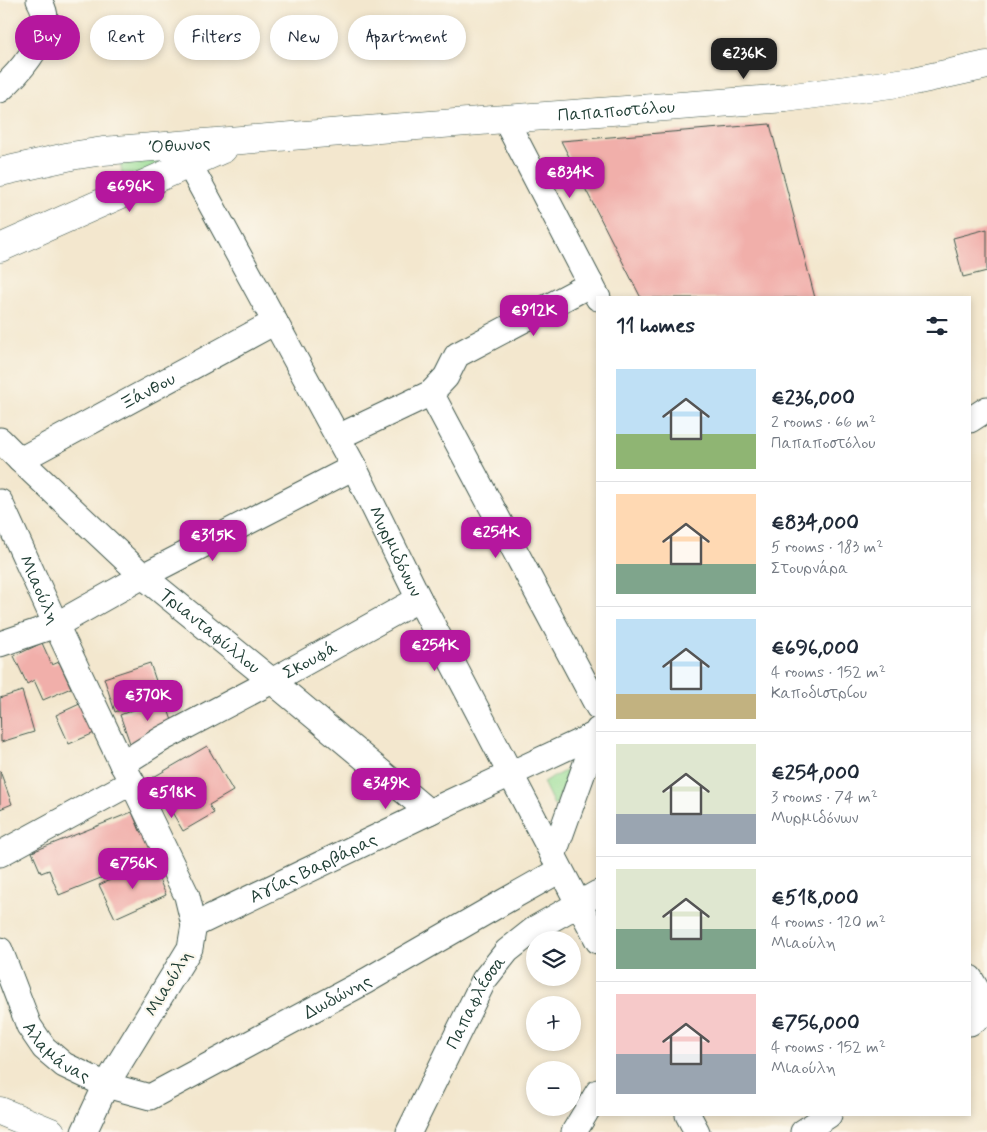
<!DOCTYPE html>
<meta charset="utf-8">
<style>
body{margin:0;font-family:Mynerve,sans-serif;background:#f2f2f3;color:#1f2937;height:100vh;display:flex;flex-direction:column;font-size:19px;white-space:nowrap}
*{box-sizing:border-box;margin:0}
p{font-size:16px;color:#747a83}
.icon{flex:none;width:28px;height:28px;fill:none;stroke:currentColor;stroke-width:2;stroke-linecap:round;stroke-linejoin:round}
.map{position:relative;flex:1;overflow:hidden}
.drawer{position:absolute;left:596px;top:296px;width:375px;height:820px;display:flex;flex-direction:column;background:#fff;border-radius:0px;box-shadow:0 2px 8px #0003}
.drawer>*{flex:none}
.top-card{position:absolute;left:15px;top:15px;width:475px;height:45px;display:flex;gap:10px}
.controls{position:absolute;left:526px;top:931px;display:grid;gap:10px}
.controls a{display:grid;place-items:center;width:55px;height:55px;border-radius:50%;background:#fff;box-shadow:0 2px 8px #0003;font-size:25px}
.price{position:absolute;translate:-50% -42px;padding:0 11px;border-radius:10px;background:#b5179e;color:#fff;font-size:16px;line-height:32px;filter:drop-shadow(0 1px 2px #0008)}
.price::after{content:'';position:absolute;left:50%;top:30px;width:15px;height:11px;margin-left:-8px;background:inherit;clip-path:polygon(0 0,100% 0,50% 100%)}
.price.selected{background:#222;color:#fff}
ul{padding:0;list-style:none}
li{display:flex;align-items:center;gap:15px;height:125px;padding:0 20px}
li+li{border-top:1px solid #e0e1e3}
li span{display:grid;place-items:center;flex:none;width:140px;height:100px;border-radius:0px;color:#555}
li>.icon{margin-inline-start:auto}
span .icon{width:60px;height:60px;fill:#fffc;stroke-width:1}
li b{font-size:21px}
h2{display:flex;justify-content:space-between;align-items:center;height:60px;padding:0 20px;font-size:21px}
.chip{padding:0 18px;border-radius:22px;background:#fff;box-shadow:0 2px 8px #0003;font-size:18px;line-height:45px}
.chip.selected{background:#b5179e;color:#fff}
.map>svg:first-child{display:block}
.green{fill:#99dd95;stroke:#5c8d64}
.building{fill:#f1afaa}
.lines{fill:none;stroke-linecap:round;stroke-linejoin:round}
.minor-casing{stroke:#3f564b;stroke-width:27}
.major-casing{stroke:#3f564b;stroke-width:29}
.minor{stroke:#fff;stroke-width:25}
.major{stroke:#fff;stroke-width:28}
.labels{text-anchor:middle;stroke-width:4.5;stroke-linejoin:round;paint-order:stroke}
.street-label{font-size:18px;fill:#1f3d34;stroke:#fbf7ec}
</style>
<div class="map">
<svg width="987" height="1132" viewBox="0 0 987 1132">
<rect width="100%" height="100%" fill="#fbf7ec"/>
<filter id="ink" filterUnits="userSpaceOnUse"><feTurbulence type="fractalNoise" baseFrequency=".02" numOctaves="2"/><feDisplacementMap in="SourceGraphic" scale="10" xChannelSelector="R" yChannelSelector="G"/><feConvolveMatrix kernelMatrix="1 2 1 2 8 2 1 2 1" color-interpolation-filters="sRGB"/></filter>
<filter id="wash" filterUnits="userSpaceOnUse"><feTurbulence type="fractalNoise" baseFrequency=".0096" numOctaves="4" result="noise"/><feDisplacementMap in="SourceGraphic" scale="20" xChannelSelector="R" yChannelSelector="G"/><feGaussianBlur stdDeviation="1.12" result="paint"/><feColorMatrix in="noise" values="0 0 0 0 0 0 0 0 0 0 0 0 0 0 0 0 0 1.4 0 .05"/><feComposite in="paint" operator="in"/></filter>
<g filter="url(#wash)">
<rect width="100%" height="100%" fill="#f3e7ce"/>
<path class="green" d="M176,153L125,185L119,159Z
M569,769L571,771L556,805H554L543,782Z"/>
<g id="blocks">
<path class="building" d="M770,124L815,298H641L561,141Z
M987,229V271L963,277L953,238Z
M42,643L52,665L59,662L71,688L43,700L34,680L27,684L14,656Z
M150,663L161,696L115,712L104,678Z
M22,691L34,732L1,742L0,698Z
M164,698L175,729L131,746L120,715Z
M86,701L99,731L69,744L56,715Z
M207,746L233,791L209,805L214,813L183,831L152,778Z
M0,771L12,804L0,809Z
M132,812L140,831L144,829L155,856L59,895L49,870L41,873L32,852Z
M151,861L166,895L115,918L99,885Z"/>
</g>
</g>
<g filter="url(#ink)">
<use href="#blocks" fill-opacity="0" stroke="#3f564b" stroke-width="1"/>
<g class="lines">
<defs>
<g id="minor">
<path d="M0,90C18,74 45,44 45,18C45,11 42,6 39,0"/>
<path d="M505,119L598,298"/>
<path id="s1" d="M189,164L354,467L419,599L598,941"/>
<path d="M431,393L598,707"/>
<path d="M970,420L987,409"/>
<path d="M338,437L431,393L446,377L457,355L591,284"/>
<path id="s2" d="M0,440L20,460L143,576L272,681L429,812"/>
<path id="s3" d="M20,460L275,322"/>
<path id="s4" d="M0,502L56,625L122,764L132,782L187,896L194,925L190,948L106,1085L84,1132"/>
<path d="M0,644L56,625L143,576L354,467"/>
<path id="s5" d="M122,764L162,739L272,681L419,599"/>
<path d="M0,854L132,782"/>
<path d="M553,856L598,730"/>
<path id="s6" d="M194,925L429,812L596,734"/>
<path id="s7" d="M0,950L29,1026L44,1048L64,1065L106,1085L150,1097L366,981L505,901L560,870"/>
<path d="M970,978L987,1007"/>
<path d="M970,1023L987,1012"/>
<path d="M688,1115L697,1132"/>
<path id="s8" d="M409,1132L484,980L507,951L536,928L598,893"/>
<path d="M574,1132L598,1092"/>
<path d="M803,1132L829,1115"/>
</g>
<g id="major">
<path id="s9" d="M0,172L71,156L103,151L505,119L786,98L914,81L987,65"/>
<path d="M0,248L223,149"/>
<path d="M0,1111L51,1132"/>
</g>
</defs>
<use href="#minor" class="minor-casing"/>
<use href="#major" class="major-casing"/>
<use href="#minor" class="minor"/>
<use href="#major" class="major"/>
</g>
</g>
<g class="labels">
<g class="street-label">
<text dy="6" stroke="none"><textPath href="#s9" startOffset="620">Παπαποστόλου</textPath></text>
<text dy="6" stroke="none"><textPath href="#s9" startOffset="182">Όθωνος</textPath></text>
<text dy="6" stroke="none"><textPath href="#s3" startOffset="145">Ξάνθου</textPath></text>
<text dy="6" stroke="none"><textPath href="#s1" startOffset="439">Μυρμιδόνων</textPath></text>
<text dy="6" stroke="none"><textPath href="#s4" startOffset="96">Μιαούλη</textPath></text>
<text dy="6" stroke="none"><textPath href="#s2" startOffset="284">Τριανταφύλλου</textPath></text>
<text dy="6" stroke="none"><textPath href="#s5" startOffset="215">Σκουφά</textPath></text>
<text dy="6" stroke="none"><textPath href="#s6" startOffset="132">Αγίας Βαρβάρας</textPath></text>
<text transform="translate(168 983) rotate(-59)" y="6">Μιαούλη</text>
<text dy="6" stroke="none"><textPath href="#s7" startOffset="439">Δωδώνης</textPath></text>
<text dy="6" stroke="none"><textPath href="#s8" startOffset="146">Παπαφλέσσα</textPath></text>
<text dy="6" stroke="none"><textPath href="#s7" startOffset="120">Αλαμάνας</textPath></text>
</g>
</g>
</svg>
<div class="controls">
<a><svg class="icon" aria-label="layers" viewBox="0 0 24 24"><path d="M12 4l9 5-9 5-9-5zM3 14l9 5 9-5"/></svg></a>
<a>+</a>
<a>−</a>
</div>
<b class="price selected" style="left:744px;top:80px">€236K</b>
<b class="price" style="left:570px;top:199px">€834K</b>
<b class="price" style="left:130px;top:213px">€696K</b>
<b class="price" style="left:534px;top:337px">€912K</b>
<b class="price" style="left:496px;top:559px">€254K</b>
<b class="price" style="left:213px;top:562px">€315K</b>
<b class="price" style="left:435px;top:672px">€254K</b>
<b class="price" style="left:148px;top:722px">€370K</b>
<b class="price" style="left:386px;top:810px">€349K</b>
<b class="price" style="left:172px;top:819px">€518K</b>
<b class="price" style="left:133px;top:890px">€756K</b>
<div class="top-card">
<a class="chip selected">Buy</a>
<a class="chip">Rent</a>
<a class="chip">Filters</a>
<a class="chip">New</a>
<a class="chip">Apartment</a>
</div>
<section class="drawer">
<h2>11 homes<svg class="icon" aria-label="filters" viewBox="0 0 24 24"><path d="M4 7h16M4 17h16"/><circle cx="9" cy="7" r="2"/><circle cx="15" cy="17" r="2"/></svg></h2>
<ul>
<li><span style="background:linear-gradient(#bfe0f5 65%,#8fb573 0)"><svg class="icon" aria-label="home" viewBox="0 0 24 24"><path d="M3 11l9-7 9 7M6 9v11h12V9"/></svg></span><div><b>€236,000</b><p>2 rooms · 66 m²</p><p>Παπαποστόλου</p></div></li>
<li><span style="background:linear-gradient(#ffd9b3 70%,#7fa58c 0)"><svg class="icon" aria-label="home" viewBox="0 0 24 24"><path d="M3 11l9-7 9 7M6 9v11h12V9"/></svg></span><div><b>€834,000</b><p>5 rooms · 183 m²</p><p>Στουρνάρα</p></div></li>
<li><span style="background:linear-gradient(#bfe0f5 75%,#c2b280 0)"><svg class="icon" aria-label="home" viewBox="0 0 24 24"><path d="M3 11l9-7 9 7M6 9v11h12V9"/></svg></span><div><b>€696,000</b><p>4 rooms · 152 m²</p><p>Καποδιστρίου</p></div></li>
<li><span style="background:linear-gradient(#dfe7d0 70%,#9aa5b1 0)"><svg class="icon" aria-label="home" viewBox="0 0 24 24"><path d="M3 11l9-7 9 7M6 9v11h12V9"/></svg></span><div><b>€254,000</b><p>3 rooms · 74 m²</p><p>Μυρμιδόνων</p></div></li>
<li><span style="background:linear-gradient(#dfe7d0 60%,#7fa58c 0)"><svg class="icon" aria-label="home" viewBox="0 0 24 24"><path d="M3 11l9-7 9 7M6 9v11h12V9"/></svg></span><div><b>€518,000</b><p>4 rooms · 120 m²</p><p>Μιαούλη</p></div></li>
<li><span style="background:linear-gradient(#f6c9c9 60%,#9aa5b1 0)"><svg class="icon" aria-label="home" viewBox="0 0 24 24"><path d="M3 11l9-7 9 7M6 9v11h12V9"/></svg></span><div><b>€756,000</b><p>4 rooms · 152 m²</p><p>Μιαούλη</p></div></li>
</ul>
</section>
</div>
